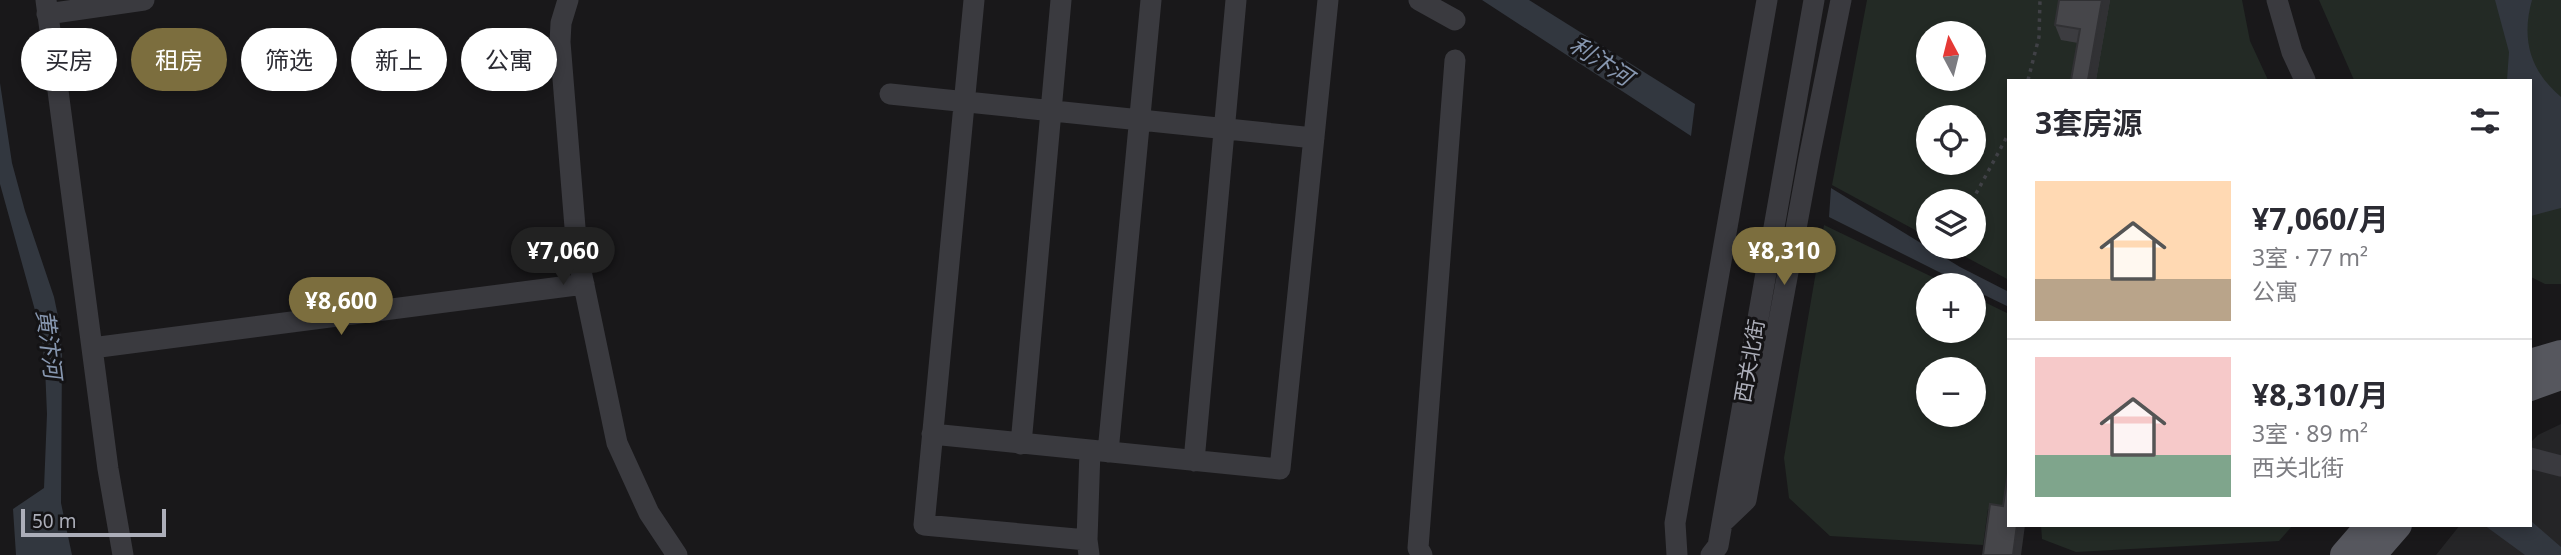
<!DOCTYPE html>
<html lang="zh">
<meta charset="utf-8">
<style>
body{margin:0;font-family:"Noto Sans","Noto Sans SC",sans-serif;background:#f2f2f3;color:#2b2b33;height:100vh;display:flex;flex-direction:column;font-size:26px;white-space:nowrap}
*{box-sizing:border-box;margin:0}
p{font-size:23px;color:#7c7c81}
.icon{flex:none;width:38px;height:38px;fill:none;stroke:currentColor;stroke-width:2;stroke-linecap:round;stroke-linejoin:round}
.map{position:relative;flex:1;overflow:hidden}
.sheet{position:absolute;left:2007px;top:79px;width:525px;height:448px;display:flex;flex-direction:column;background:#fff;border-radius:0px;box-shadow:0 4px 10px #0003}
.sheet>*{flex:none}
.top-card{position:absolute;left:21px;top:28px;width:665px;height:63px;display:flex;gap:14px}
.needle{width:46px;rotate:353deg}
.tools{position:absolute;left:1916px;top:21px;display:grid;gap:14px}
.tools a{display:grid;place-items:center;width:70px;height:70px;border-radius:50%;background:#fff;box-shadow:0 4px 10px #0003;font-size:35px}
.scale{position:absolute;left:21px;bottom:18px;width:145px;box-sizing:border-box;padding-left:7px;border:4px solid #acaeb9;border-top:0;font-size:19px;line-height:24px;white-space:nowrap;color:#acaeb9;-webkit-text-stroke:5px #141315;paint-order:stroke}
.price{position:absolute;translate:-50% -60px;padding:0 16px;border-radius:24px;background:#7c6e3e;color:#fff;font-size:23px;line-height:46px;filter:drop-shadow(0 2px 4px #0008)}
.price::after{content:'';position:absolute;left:50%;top:42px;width:21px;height:16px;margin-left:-10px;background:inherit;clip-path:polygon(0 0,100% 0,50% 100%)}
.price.active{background:#222;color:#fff}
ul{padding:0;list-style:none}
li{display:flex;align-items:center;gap:21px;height:175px;padding:0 28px}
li+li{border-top:2px solid #e1e1e2}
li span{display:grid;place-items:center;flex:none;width:196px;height:140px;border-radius:0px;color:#555}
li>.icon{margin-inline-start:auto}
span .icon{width:84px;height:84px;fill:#fffc;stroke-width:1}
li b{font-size:30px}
h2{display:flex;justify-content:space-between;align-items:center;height:84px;padding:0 28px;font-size:30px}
.tag{padding:0 24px;border-radius:32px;background:#fff;box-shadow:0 4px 10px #0003;font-size:24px;line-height:63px}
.tag.active{background:#7c6e3e;color:#fff}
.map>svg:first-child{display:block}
.built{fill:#252527}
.green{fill:#232a25;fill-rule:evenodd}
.water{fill:#32373f}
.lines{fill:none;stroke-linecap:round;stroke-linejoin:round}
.path{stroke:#404146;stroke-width:3.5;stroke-dasharray:3.5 5;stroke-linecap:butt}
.minor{stroke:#3a3a3f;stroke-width:21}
.major{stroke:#56575e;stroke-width:28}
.wall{fill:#3c3c40}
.shaded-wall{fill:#313134}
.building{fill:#46464a;stroke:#313134;stroke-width:2}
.labels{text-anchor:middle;stroke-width:6;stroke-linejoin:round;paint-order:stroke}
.street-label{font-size:21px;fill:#acaeb9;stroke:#141315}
.water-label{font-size:23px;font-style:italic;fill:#8797b0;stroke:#141315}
</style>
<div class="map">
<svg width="2561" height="555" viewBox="0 0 2561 555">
<rect width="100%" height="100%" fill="#19181a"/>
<path class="built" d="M2561,424V555H2436L2460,525H2530L2531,442L2538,435Z"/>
<path class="green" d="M1867,0H2242L2250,41L2268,80H2009V280L1947,247H1974V201H1928V237L1832,185ZM1928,33H1974V79H1928ZM1928,117H1974V163H1928Z
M2319,0H2561V284H2545L2531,277L2530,80H2354Z
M1824,225L1949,285H1928V331H1974V297L2009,314V513L1988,509L1983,545L1830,536L1789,498L1784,458ZM1928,369H1974V415H1928Z
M2041,525H2293L2279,541L2076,552L2042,539Z"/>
<path class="water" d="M1482,0H1529L1695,104L1691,136Z
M2495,0H2532C2521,39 2530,71 2561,97V208L2531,216L2530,80H2507L2509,52Z
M0,83L12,163L25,211L54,297L59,321L62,353L61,503L72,555H16L13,509L44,488L47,414L45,367L41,332L0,184Z
M1831,188L1960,267L2009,292V307L1974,290V285H1965L1829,217Z
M2531,521L2561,547V555H2525L2484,525H2530Z"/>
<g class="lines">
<path class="path" d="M2028,80L2039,37L2040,0
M1972,201L2009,133"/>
<path class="minor" d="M46,0L108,469L123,555
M568,0L561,23L560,42L577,252L617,443L649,513L677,555
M974,0L924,525L1087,540L1089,555
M1419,0L1455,20
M2277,0L2292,52L2305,80
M47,14L144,0
M890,94L1314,138
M92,348L584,284
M932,434L1280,469L1328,0
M1021,444L1061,0
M1108,452L1151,0
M2530,458L2561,466
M1194,461L1236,0
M1722,523L1746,500L1809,158L1841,0
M1087,540L1090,450
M1422,555L1418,548L1455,60
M1677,555L1675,523L1767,0
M1711,555L1718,546L1814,0"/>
<path class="major" d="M2530,363L2561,354
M2530,387L2561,376
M2344,555L2370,525
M2372,555L2398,525"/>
</g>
<path class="wall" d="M2059,0H2110L2096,80H2071L2078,43L2061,40L2055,25Z"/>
<path class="shaded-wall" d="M2102,0H2110L2096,80H2088Z
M2017,525H2025L2021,555H2013Z"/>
<path class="building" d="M2059,0H2102L2088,80H2071L2080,29L2055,25Z
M2009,467V525H2017L2013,555H1983L1990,504L2003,506Z"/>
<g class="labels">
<g class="street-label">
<text transform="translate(1750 361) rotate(-80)" y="7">西关北街</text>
</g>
<g class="water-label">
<text transform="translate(1601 61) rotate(33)" y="8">利汴河</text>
<text transform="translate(49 344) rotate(83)" y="8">黄汴河</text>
</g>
</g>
</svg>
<div class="tools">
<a><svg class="needle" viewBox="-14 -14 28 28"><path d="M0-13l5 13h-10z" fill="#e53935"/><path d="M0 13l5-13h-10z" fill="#7c7c81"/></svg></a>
<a><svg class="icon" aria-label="locate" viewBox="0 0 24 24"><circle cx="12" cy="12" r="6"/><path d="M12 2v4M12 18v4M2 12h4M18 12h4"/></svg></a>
<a><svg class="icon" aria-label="layers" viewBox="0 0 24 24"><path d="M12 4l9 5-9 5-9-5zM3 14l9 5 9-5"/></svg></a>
<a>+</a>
<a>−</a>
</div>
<div class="scale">50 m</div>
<b class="price active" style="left:563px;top:287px">¥7,060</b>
<b class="price" style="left:1784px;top:287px">¥8,310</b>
<b class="price" style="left:341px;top:337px">¥8,600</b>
<div class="top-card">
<a class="tag">买房</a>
<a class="tag active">租房</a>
<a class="tag">筛选</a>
<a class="tag">新上</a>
<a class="tag">公寓</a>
</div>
<section class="sheet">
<h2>3套房源<svg class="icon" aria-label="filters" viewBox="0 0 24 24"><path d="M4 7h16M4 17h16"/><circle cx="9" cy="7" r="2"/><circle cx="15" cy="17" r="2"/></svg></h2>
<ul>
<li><span style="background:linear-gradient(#ffd9b3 70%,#b9a48a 0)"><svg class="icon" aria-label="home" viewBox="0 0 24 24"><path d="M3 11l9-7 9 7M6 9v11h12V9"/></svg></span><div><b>¥7,060/月</b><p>3室 · 77 m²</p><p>公寓</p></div></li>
<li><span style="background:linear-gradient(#f6c9c9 70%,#7fa58c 0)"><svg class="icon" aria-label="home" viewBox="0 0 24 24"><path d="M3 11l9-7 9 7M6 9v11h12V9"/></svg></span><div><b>¥8,310/月</b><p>3室 · 89 m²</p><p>西关北街</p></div></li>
</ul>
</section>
</div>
